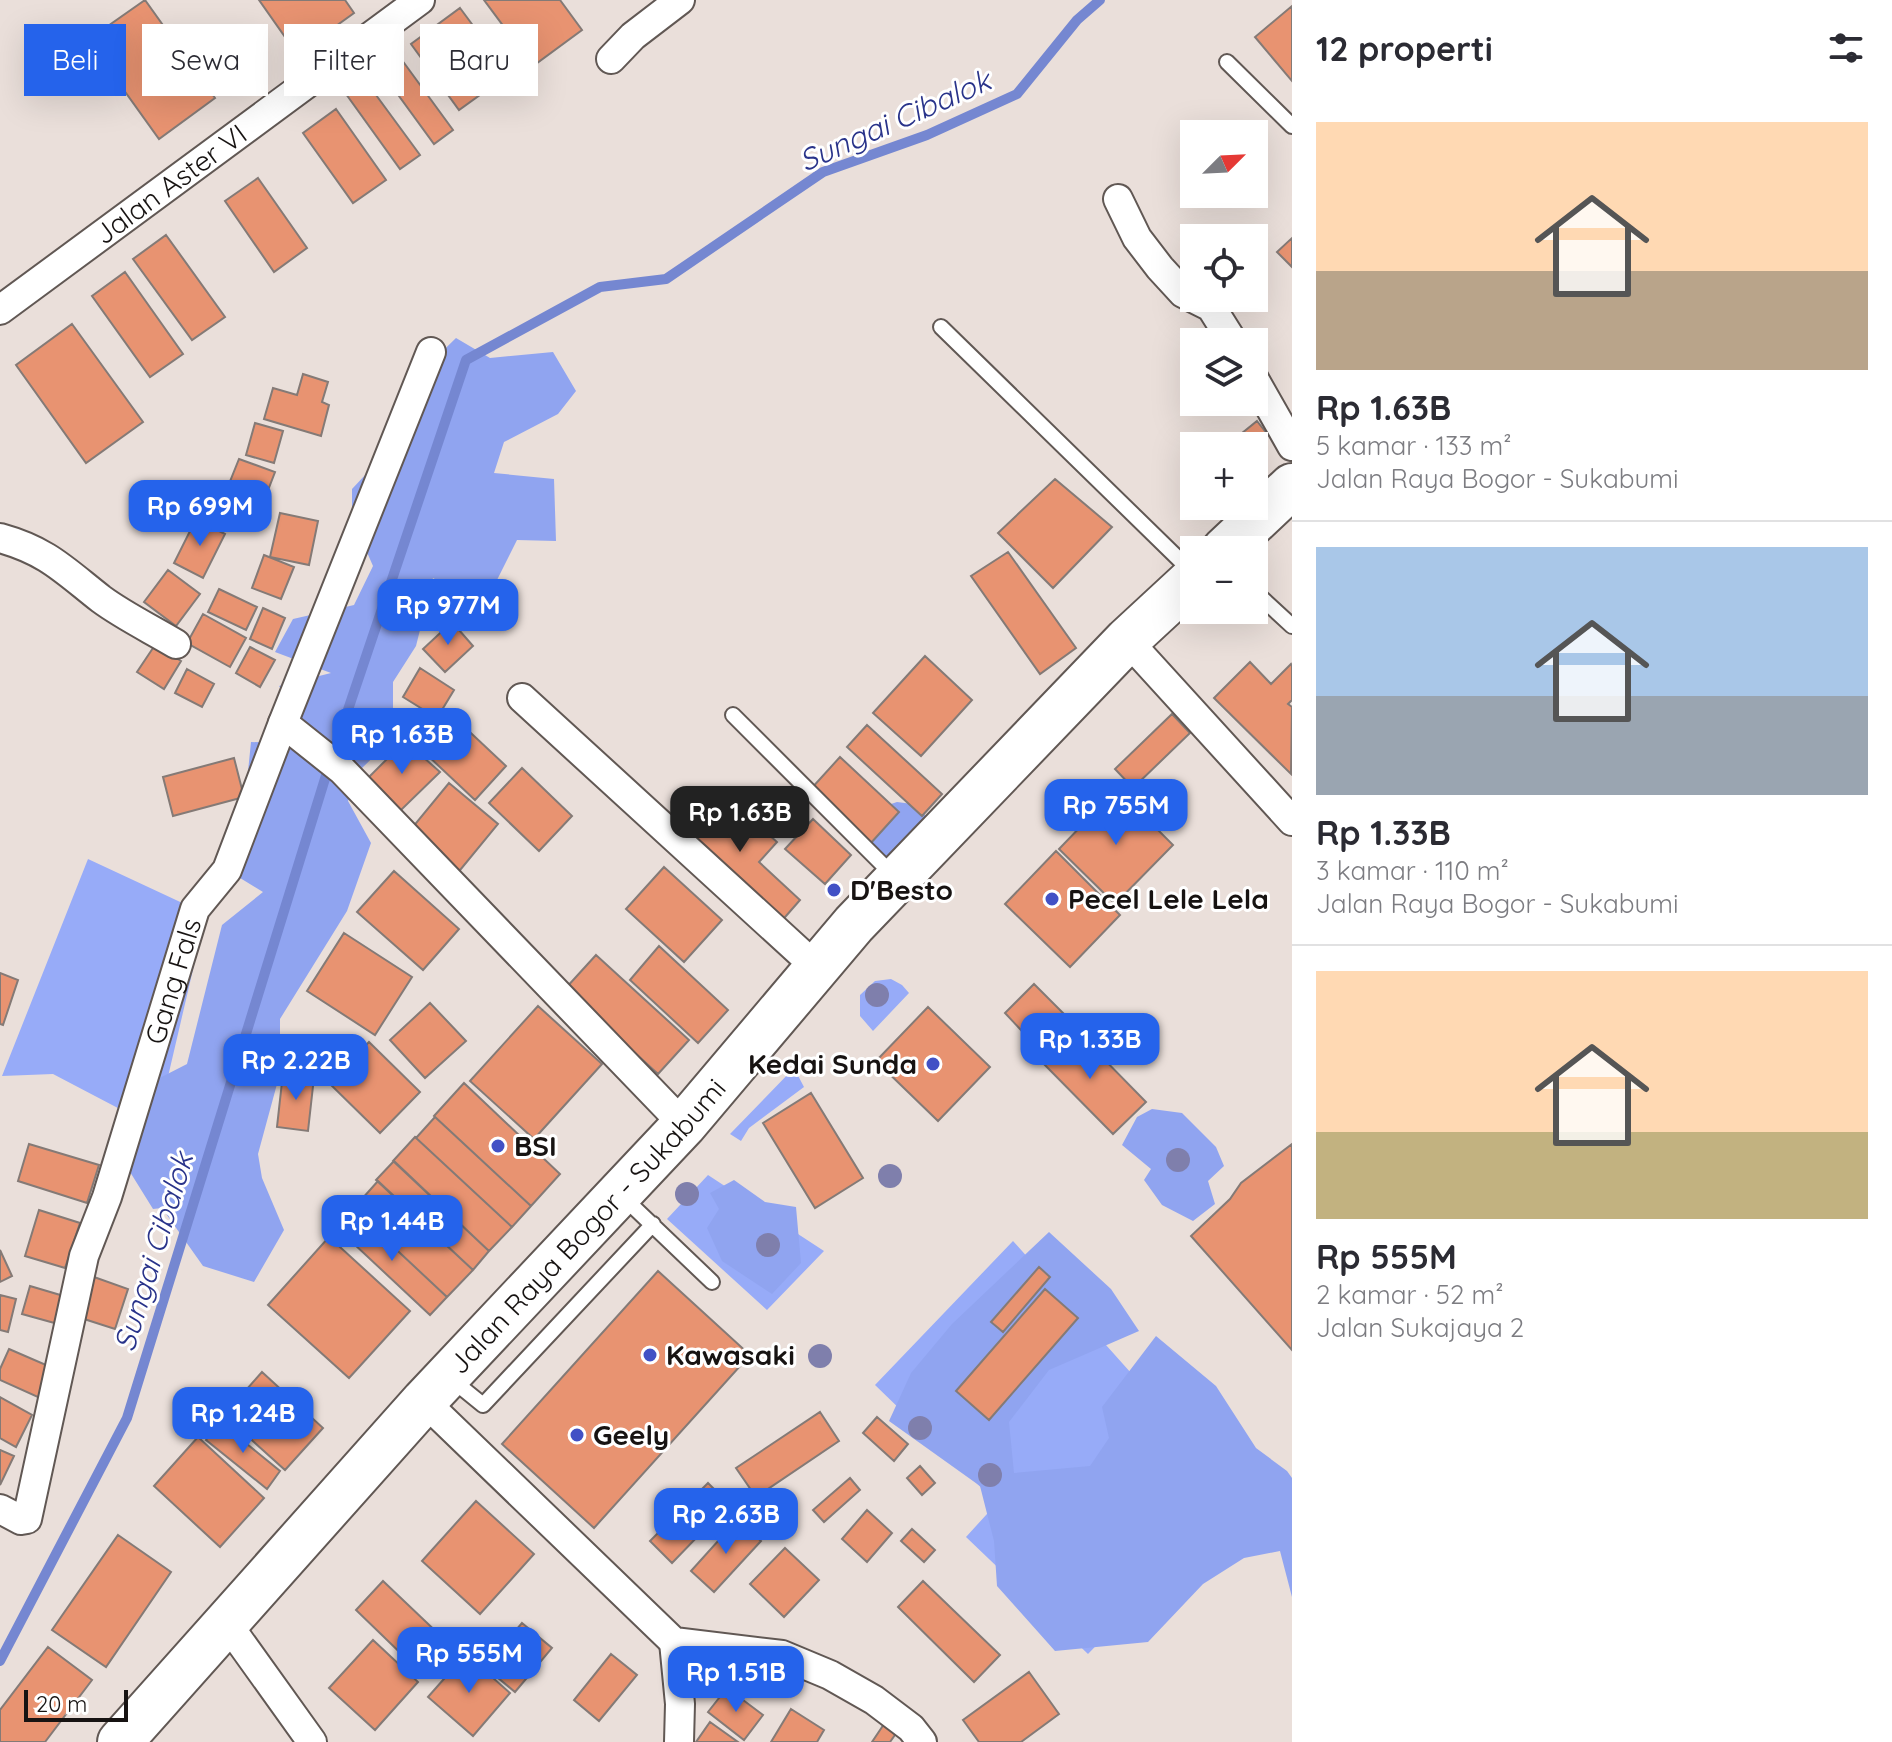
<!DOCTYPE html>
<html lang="id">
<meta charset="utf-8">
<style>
body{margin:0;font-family:Quicksand,sans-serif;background:#f2f2f3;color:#2b2b33;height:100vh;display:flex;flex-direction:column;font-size:30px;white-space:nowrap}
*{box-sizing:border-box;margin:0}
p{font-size:26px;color:#7c7c81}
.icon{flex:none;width:44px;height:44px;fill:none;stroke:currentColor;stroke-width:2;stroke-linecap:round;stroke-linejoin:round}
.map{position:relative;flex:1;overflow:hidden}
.drawer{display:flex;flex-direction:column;background:#fff;width:600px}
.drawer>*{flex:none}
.banner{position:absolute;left:24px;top:24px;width:760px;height:72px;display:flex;gap:16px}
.needle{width:52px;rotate:66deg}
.tools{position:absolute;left:1180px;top:120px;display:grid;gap:16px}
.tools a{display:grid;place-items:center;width:88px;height:88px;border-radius:0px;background:#fff;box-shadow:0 8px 32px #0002;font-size:40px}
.scale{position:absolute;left:24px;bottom:20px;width:104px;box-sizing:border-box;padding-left:8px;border:4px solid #171312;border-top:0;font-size:22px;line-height:28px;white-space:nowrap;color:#171312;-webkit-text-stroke:6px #fff;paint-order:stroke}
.price{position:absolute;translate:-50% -68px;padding:0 18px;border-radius:16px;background:#2563eb;color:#fff;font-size:26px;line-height:52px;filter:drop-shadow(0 2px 4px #0008)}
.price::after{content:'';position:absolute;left:50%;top:48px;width:24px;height:18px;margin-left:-12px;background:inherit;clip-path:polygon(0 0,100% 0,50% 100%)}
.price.selected{background:#222;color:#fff}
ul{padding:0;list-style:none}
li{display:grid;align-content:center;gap:16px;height:424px;padding:0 24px}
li+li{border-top:2px solid #e1e1e2}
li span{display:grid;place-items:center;height:248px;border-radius:0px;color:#555}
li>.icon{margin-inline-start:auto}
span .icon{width:144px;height:144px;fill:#fffc;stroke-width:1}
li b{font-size:34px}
h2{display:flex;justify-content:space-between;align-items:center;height:96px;padding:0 24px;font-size:34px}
.chip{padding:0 28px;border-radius:0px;background:#fff;box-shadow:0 8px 32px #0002;font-size:28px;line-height:72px}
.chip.selected{background:#2563eb;color:#fff}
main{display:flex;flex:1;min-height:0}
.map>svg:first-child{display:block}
.green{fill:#97abf8}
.forest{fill:#90a4f0}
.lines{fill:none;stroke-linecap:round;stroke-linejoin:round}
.stream{stroke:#7587d1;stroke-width:10}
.building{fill:#e89371;stroke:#847a76;stroke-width:2}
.lane-casing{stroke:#615854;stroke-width:18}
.street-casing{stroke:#615854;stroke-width:32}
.highway-casing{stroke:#615854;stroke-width:48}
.lane{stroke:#fff;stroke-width:14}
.street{stroke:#fff;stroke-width:28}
.highway{stroke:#fff;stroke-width:44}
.tree{fill:#7f7fac}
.poi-dot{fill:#4251c5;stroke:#fff;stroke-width:3}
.labels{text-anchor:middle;stroke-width:6;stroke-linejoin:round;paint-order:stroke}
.street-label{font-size:28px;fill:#171312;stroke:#fff}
.poi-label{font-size:28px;font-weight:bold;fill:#171312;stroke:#fff;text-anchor:start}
.water-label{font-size:30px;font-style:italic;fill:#29338a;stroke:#fff}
</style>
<main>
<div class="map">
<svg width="1292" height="1742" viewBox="0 0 1292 1742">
<rect width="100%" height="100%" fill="#eadfda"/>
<path class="green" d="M88,859L206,914L156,1128L53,1074L2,1076Z
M891,979L902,985L909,993L873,1031L860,1016V995L875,981Z
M794,1068L804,1087L749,1128L741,1141L730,1134Z
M708,1175L824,1251L767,1310L667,1219Z
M1013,1241L1241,1496L1088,1654L966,1537L997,1503L875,1385Z"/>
<path class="forest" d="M456,338L490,358L553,352L576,391L558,414L504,442L494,473L554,479L556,541L517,540L484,606L433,578L416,646L393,682V738L362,768L348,801L371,843L347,911L280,1019V1073L258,1154L262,1178L284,1230L254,1282L203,1266L162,1208L153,1209L117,1151L144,1086L187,1064L222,925L263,892L227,870L245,801L251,742L321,744L279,686L331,673L275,652L293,619L354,605L373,566L352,518V489L397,441L411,382Z
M897,802L920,805L930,826L888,871L866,856L879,808Z
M1152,1109L1182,1113L1216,1147L1224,1166L1208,1181L1215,1204L1193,1221L1162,1205L1144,1180L1151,1169L1122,1145L1137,1117Z
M734,1180L765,1202L796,1207L801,1263L772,1294L722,1261L707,1228L719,1209L710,1193Z
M1049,1232L1111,1289L1139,1331L1049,1370L1009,1422L1014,1473L1090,1466L1109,1438L1102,1407L1156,1336L1216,1386L1256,1448L1287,1471L1292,1478V1597L1280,1551L1244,1558L1203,1584L1148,1642L1055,1651L997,1586L994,1541L980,1486L889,1421L911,1373L952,1324Z"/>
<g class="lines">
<path class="stream" d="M0,1661L127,1418L328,769L466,360L600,287L666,279L823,172L927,135L1017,94L1077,20L1100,0"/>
</g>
<path class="building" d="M145,0L215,98L159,139L88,40Z
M259,0H345L354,13L297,54Z
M484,0H560L582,30L533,66Z
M1292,6V81L1255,37Z
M460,8L509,74L459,110L411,44Z
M399,56L453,130L434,144L380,70Z
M365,80L420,155L400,169L346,94Z
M336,109L386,180L353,203L303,133Z
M258,178L307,248L274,272L225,201Z
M166,235L225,317L192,340L133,259Z
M1292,238V267L1277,252Z
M125,272L183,354L150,377L92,296Z
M72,324L143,422L86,463L16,365Z
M303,374L328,382L322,402L329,405L321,436L264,419L273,388L297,395Z
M1257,421L1268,435L1254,447L1226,446Z
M255,423L283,431L274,463L246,455Z
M239,459L275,472L265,498L229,484Z
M1055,479L1112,527L1053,588L998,533Z
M208,482L247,495L237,527L198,514Z
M280,513L318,521L309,565L270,557Z
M196,519L225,534L203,578L174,563Z
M1008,552L1076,648L1040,674L971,576Z
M264,555L294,567L281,599L252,588Z
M168,570L200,594L176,626L144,602Z
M219,589L257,607L246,630L208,612Z
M263,608L285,618L272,649L250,639Z
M203,614L246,638L230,667L187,643Z
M452,622L473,646L445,672L423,649Z
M155,645L181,661L164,689L137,672Z
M250,647L275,660L260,687L236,673Z
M925,656L972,700L921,756L873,713Z
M1250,662L1271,684L1291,664L1292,666V700L1288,704L1292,707L1291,774L1214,698Z
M420,668L454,690L437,718L403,697Z
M187,669L214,684L202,707L175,693Z
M1172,714L1190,733L1133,788L1115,769Z
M457,720L506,766L475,800L426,754Z
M867,725L942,794L922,816L847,747Z
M405,741L440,772L399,812L365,781Z
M840,757L899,812L870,844L810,790Z
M234,758L244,797L173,816L163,777Z
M522,768L572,816L539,851L489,803Z
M449,783L498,824L456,875L407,834Z
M1117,789L1173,845L1115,904L1059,849Z
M719,790L777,842L759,862L800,900L779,924L680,834Z
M813,819L851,855L825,884L785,849Z
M1056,851L1120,915L1070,967L1005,904Z
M664,867L722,920L684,962L626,909Z
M394,871L459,929L423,970L357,912Z
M344,933L412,977L375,1035L307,991Z
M659,946L728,1010L698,1043L630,980Z
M596,955L689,1040L658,1074L565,989Z
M0,973L18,980L3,1025L0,1024Z
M1034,984L1065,1015L1035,1045L1005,1013Z
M430,1003L466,1041L425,1078L390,1040Z
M538,1006L602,1064L534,1139L470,1081Z
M928,1007L990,1067L938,1121L876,1061Z
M1060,1027L1091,1059L1098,1053L1146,1102L1113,1134L1033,1053Z
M369,1042L420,1092L380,1133L329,1083Z
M283,1073L314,1077L308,1131L277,1127Z
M464,1083L560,1174L531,1206L434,1116Z
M811,1093L863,1178L815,1208L763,1123Z
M435,1117L531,1206L512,1227L416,1138Z
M415,1137L512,1227L489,1251L393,1161Z
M29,1144L99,1165L87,1203L18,1181Z
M1292,1144V1350L1191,1236L1230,1199L1241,1183Z
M394,1161L489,1251L473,1270L376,1180Z
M378,1181L473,1270L447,1297L353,1209Z
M39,1210L80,1223L65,1268L25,1256Z
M355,1211L447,1297L430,1315L338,1229Z
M329,1237L410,1311L349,1378L268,1305Z
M0,1250L12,1276L0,1282Z
M1039,1267L1050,1277L1003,1332L991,1322Z
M658,1271L750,1355L594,1528L502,1444Z
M94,1277L128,1289L115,1329L81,1318Z
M30,1286L67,1297L58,1324L22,1314Z
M1045,1289L1078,1318L989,1420L956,1391Z
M0,1295L16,1299L8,1332L0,1330Z
M9,1349L53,1368L40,1398L0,1380V1369Z
M262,1372L323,1428L285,1470L224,1415Z
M0,1397L32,1415L16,1447L0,1438Z
M820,1412L839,1441L756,1497L736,1468Z
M877,1417L908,1444L894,1461L863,1433Z
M220,1422L280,1471L267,1489L206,1440Z
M198,1437L264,1498L220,1547L154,1486Z
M0,1450L14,1456L0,1485Z
M920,1466L935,1483L922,1495L907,1478Z
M850,1478L860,1490L824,1522L813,1510Z
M708,1483L729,1504L672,1563L650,1541Z
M476,1501L534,1554L480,1614L422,1561Z
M867,1510L892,1533L867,1562L842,1539Z
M737,1520L761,1541L714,1592L691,1571Z
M912,1529L935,1550L924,1562L901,1541Z
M118,1535L171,1572L106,1667L52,1630Z
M785,1548L819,1580L784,1617L750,1584Z
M383,1581L444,1639L416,1668L356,1610Z
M923,1581L1000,1655L974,1682L898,1607Z
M522,1623L552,1648L515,1692L485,1667Z
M373,1640L418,1682L375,1730L329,1688Z
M48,1647L92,1680L45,1742H0V1710Z
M466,1654L510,1693L473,1736L428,1697Z
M611,1654L637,1675L599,1721L574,1700Z
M1029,1672L1059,1714L1021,1742H979L963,1720Z
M727,1688L763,1715L744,1740L708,1712Z
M791,1709L824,1730L817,1742H771Z
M710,1722L738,1742H696Z
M884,1724L897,1732L890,1742H872Z"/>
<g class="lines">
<defs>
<path id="lane" d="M1227,62L1292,126
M941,327L1192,572
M1254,591L1292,626
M733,715L894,876
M622,1196L712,1282
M451,1379L483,1405L653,1224"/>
<g id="street">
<path d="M611,59L633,36L680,0"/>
<path d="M1118,199L1137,238L1160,268L1183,293L1211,307L1233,342"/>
<path id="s1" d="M0,310L420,0"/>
<path d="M1254,379L1292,446"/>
<path d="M0,538C47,551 64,570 101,599C124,616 151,629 176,644"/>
<path d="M1127,640L1292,821"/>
<path d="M522,698L816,967"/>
<path d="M283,723L342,770L684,1125"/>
<path d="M424,1401L674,1642L782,1655L830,1675L874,1700L911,1728L922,1742"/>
<path id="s2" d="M0,1509L21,1520L27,1519L84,1256L107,1197L195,909L227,870L283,723L431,352"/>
<path d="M226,1622L312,1742"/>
<path d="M674,1642L680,1704L679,1742"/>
</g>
<g id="highway">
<path d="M1224,550L1292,486"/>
<path id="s3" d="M120,1742L424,1401L684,1125L854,924L1127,640L1194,578"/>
</g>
</defs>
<use href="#lane" class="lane-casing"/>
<use href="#street" class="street-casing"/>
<use href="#highway" class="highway-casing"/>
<use href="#lane" class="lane"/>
<use href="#street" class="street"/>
<use href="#highway" class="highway"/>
</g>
<g class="tree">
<circle cx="877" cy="995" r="12"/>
<circle cx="1178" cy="1160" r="12"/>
<circle cx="890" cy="1176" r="12"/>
<circle cx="687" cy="1194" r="12"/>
<circle cx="768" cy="1245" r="12"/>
<circle cx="820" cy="1356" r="12"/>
<circle cx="920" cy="1428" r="12"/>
<circle cx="990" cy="1475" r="12"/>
</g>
<g class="poi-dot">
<circle cx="834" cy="890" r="8"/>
<circle cx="1052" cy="899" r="8"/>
<circle cx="933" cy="1064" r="8"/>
<circle cx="498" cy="1146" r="8"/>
<circle cx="650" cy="1355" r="8"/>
<circle cx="577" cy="1435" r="8"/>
</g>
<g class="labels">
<g class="street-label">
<text dy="10" stroke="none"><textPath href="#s1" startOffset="212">Jalan Aster VI</textPath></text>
<text dy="10" stroke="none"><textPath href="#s2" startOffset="588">Gang Fals</textPath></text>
<text dy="10" stroke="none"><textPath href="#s3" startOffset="696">Jalan Raya Bogor - Sukabumi</textPath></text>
</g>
<g class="poi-label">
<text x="850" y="900">D'Besto</text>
<text x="1068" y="909">Pecel Lele Lela</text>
<text x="917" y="1074" text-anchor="end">Kedai Sunda</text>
<text x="514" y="1156">BSI</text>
<text x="666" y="1365">Kawasaki</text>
<text x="593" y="1445">Geely</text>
</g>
<g class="water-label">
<text transform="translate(895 121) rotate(-24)" y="10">Sungai Cibalok</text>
<text transform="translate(154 1252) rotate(-73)" y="10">Sungai Cibalok</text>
</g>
</g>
</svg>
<div class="tools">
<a><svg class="needle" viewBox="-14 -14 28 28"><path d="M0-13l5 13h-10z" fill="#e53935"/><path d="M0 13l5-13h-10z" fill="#7c7c81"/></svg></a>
<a><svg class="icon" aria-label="locate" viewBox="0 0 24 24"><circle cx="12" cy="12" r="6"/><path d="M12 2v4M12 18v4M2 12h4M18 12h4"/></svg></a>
<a><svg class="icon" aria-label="layers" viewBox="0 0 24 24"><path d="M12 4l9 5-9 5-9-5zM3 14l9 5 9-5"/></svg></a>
<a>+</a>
<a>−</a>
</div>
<div class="scale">20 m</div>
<b class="price" style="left:200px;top:548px">Rp 699M</b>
<b class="price" style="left:448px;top:647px">Rp 977M</b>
<b class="price" style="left:402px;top:776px">Rp 1.63B</b>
<b class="price" style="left:1116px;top:847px">Rp 755M</b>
<b class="price selected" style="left:740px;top:854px">Rp 1.63B</b>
<b class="price" style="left:1090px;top:1081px">Rp 1.33B</b>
<b class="price" style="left:296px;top:1102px">Rp 2.22B</b>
<b class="price" style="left:392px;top:1263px">Rp 1.44B</b>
<b class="price" style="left:243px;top:1455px">Rp 1.24B</b>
<b class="price" style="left:726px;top:1556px">Rp 2.63B</b>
<b class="price" style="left:469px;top:1695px">Rp 555M</b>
<b class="price" style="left:736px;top:1714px">Rp 1.51B</b>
<div class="banner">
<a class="chip selected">Beli</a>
<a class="chip">Sewa</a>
<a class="chip">Filter</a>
<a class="chip">Baru</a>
</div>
</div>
<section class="drawer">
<h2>12 properti<svg class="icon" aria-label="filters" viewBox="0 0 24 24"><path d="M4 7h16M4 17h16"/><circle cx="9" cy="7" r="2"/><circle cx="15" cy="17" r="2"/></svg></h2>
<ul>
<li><span style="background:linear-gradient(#ffd9b3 60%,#b9a48a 0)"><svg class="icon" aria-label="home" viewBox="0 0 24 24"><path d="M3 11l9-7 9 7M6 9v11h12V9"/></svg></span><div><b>Rp 1.63B</b><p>5 kamar · 133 m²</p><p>Jalan Raya Bogor - Sukabumi</p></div></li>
<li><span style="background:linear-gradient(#a9c7e8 60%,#9aa5b1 0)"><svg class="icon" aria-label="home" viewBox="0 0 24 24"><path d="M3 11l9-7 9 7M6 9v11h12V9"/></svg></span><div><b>Rp 1.33B</b><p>3 kamar · 110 m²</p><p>Jalan Raya Bogor - Sukabumi</p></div></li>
<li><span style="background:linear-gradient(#ffd9b3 65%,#c2b280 0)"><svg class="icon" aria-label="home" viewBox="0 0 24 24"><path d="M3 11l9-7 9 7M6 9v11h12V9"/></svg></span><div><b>Rp 555M</b><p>2 kamar · 52 m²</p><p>Jalan Sukajaya 2</p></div></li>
</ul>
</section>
</main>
